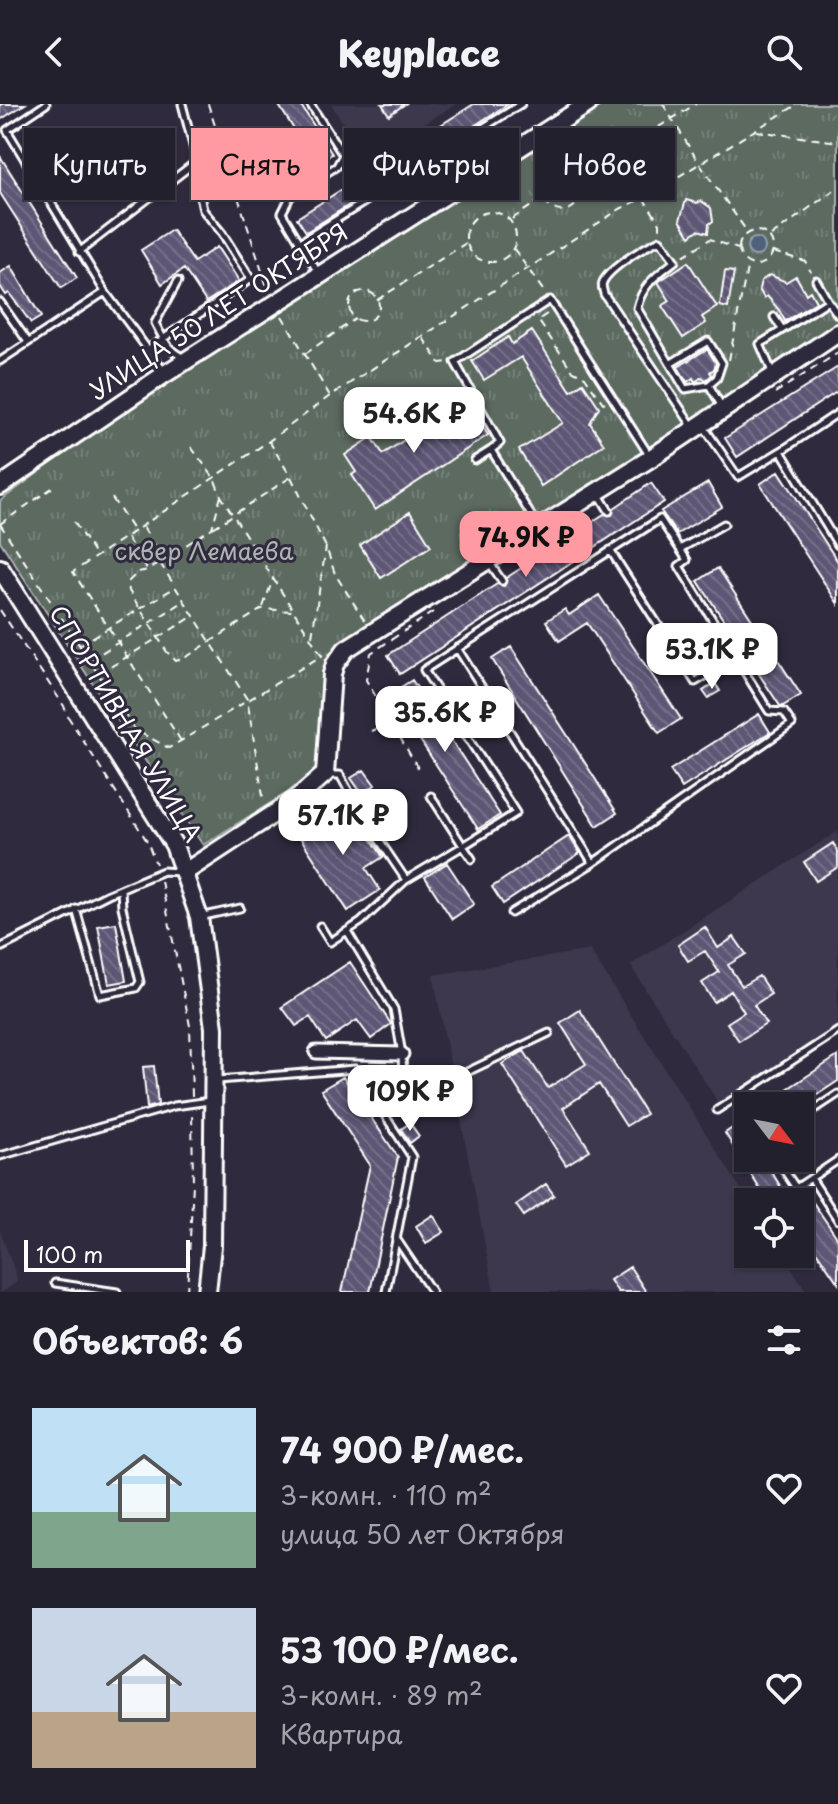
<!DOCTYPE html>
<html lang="ru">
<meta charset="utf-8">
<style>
body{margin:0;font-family:"Playpen Sans",sans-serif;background:#2b2836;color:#f1f3f6;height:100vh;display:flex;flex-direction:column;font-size:30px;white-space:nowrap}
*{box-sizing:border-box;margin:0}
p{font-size:26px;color:#a3a3aa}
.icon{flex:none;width:44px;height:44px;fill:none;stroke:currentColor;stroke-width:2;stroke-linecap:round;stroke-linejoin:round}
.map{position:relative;height:1188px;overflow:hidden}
.side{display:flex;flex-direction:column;background:#23202e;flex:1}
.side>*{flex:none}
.top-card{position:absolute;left:24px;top:24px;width:790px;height:72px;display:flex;gap:16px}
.needle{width:52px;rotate:122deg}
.buttons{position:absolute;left:734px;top:988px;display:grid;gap:16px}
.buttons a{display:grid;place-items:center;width:80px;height:80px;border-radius:0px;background:#23202e;box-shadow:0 2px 6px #0004,0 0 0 2px #403e4a;font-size:40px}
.scale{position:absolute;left:24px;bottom:20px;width:166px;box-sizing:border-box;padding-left:8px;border:4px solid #fff;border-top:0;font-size:22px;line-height:28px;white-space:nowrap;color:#fff;-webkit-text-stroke:6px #2f2a3d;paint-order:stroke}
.price{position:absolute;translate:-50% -68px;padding:0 18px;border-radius:16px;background:#fff;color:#222;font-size:26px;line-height:52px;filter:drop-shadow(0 2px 4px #0008)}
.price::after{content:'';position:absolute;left:50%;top:48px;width:24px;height:18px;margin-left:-12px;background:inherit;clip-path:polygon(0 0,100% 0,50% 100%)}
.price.current{background:#ff9aa2;color:#111}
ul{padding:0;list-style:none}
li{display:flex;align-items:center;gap:24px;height:200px;padding:0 32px}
li span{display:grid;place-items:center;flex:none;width:224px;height:160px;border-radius:0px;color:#555}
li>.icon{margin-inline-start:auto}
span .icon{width:96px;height:96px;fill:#fffc;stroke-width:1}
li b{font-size:34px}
h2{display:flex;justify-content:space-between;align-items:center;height:96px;padding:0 32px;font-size:34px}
.tag{padding:0 28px;border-radius:0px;background:#23202e;box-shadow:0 2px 6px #0004,0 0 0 2px #403e4a;font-size:28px;line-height:72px}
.tag.current{background:#ff9aa2;color:#111}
header{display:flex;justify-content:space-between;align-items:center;height:104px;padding:0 32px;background:#23202e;font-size:36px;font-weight:800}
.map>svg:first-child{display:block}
.built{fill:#3d374e}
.park{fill:url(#park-tufts);stroke:#adb4b0;stroke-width:2}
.water{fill:#4f617a;stroke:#95a0af;stroke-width:2}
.building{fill:url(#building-back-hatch);stroke:#fff;stroke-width:2}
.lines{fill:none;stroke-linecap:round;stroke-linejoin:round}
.lane-casing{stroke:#fff;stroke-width:11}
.street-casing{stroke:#fff;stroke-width:17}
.secondary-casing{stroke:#fff;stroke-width:22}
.path{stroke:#fff;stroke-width:2;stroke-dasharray:8 6;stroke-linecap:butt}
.lane{stroke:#2f2a3d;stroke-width:5}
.street{stroke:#2f2a3d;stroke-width:11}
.secondary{stroke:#2f2a3d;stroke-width:16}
.labels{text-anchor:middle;stroke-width:6;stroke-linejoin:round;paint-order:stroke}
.street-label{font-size:24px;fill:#fff;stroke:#2f2a3d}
.park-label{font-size:24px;fill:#adb4b0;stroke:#2f2a3d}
</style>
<header><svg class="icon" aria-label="back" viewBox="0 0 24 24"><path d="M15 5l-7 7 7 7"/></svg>Keyplace<svg class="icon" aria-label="search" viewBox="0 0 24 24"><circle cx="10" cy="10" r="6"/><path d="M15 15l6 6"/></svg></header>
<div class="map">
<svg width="838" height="1188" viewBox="0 0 838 1188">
<defs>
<pattern id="park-tufts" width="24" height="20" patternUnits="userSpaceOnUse" patternTransform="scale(2)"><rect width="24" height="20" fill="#5b6a61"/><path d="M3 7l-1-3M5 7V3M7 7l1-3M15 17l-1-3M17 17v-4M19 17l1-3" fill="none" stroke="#748079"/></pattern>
<pattern id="building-back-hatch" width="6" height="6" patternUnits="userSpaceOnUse" patternTransform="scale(2)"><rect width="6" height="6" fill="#5d5674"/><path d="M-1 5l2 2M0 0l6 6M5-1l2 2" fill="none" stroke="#756f89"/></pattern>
</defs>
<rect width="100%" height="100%" fill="#2f2a3d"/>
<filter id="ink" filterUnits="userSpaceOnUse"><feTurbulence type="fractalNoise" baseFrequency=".0125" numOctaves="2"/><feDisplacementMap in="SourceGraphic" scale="16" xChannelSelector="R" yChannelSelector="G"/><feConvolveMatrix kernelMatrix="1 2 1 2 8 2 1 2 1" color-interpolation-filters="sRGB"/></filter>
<g filter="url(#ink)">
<path class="built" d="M331,0H456L367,56Z
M838,727V923L719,1000L630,861Z
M590,846L749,1098L748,1150H783L807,1188H494L433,871Z
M0,1126L18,1177L3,1188H0Z"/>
<path class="park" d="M604,0H838V219L676,326L337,541L322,573V645L320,665L311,674L203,741L97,586L0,437V397L152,285L272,214Z"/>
<path class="water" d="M747 143a9 9 0 1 1 18 0a9 9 0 1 1-18 0Z"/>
<path class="building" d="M0,0H25L0,16Z
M278,0H300L332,50L316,60Z
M382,0H405L389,11Z
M474,0H508L427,52L417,36Z
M402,47L411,62L306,128L297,114Z
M0,52L77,174L61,184L0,89Z
M686,96L697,99L701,97L711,104L713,117L709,120L708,129L698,126L690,132L680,116Z
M172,126L194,158L217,143L239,177L206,198L184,165L162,180L141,146Z
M688,158L717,203L702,213L706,219L683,234L662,202L670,197L658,178Z
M11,162L41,213L31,219L9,189L6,191L0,182V169Z
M725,167L734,168L728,204L720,202Z
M770,171L786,178L796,172L806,190L810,187L816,198L785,217L779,206L767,192L764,194L759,185L761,177Z
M532,227L571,287L583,279L599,303L590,319L604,340L541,382L519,346L563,319L521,253L484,276L472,257L508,233L512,240Z
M707,245L716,259L714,265L710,268L712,271L706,276L702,273L695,278L693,274L687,278L678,263Z
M838,263V287L737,353L725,334Z
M465,296L488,331L375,406L352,371L356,368L345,351L372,333L383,350Z
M779,367L838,458V500L760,380Z
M651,379L664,398L400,570L388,551L497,480L504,482L506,474L604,410L612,411L614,404Z
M708,379L722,403L677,430L661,407Z
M410,408L431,442L381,474L360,441Z
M718,464L801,591L783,602H780L698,477Z
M599,491L681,615L659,629L587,519L559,537L546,517L565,505L569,511Z
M511,543L617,709L597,722L492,555Z
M412,576L500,711L478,725L390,590Z
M715,579L720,587L708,594L703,587Z
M759,610L770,628L682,684L670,666Z
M364,666L375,681L362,690L351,674Z
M327,706L339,724L356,712L383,753L366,764L380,786L348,807L296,727Z
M569,732L580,749L503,800L492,783Z
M833,739L838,747V763L816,777L804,758Z
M447,759L474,800L452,815L425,773Z
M116,819L126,877L109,880L98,822Z
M705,823L718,844L734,833L746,850L728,861L742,882L759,872L771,890L754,901L766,920L739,937L727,919L744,908L731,887L714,898L702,879L719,868L705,847L688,857L678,841Z
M350,858L391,920L371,935L357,916L326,937L310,913L296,922L282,903Z
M580,906L646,1010L626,1022L599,980L563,1004L590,1046L566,1061L502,960L524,947L548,984L586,960L560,919Z
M838,952V977L800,1002H761Z
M154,962L158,1001L147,1004L143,963Z
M343,973L398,1053L370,1188H342L370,1061L321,986Z
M410,1019L419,1032L410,1039L401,1025Z
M740,1019L748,1031V1054H763L790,1098H768L725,1029Z
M546,1080L554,1091L524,1112L516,1101Z
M808,1091L838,1135V1179L800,1123V1097Z
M433,1111L444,1128L426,1139L416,1122Z
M630,1163L646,1188H618L610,1176Z"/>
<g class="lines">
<defs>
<path id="lane" d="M46,0L7,26L105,188
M310,0L343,51L337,62L290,93L282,109L319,170
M299,139L521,0
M79,148L197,57L182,0
M816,176L828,197
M178,177L155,219C163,234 168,248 185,254
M0,198L28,238
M774,213L782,225
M148,245L251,175L222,129L203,106L195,68L197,57
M0,257L105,188L163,266
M670,260L708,237L722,259L717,274L709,281
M773,270L760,240L828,197L838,211
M838,309L781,347L838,441
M693,323L604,190C603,185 601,182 603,178C609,164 646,142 660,136L675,157C657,171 642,181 637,204L685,285L709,281L722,303
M704,323L738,373L781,347
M491,346L500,339L455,258L550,196L649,351
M475,356L491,346L537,421
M598,389L609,407
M680,445L724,420
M610,446L695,578L736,554
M489,458L502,477
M457,544L593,759
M431,692L463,742L516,709L424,566L660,415L687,456L679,462L769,607L784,608L792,620L593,759L511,809
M406,776L463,742L472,755
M76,805L100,891L136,884L140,878L122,803L121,786
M204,812L240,804
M320,822L330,838L361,818L406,776L359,706L340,671H326
M347,827L394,905L402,950L403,976
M0,844L108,790L163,767L180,768
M356,965L403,976L446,978L549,929
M218,976L355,965L412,1053L386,1188
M736,993L748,1011
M717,1006L838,927
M800,1015L838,990
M0,1052L174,1002L210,997
M776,1054L796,1084L838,1056
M811,1074L838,1116
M397,1136L432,1188
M55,1179L117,1188"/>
<path id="street" d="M316,948L402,950"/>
<path id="secondary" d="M0,382L165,270L588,0
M0,464L174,741L199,813L214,924L212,1142L207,1188
M185,768L295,696L325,670L332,570L335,560L346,545L651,354L838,229"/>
</defs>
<use href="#lane" class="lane-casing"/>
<use href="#street" class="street-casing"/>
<use href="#secondary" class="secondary-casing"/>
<path class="path" d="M208,0L269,189
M663,0L699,59L748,129
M756,27L838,38
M601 54a13 13 0 1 1 26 0a13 13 0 1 1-26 0Z
M623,45L696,0
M621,67L639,95
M544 89a18 18 0 1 1 36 0a18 18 0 1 1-36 0Z
M576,76L601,60
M643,94L660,119V127
M466 133a25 25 0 1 1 50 0a25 25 0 1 1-50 0Z
M512,115L543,94
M739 144a17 17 0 1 1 34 0a17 17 0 1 1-34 0Z
M771,132L838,83
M514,145L545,189
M773,148L805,157L811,168
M683,152L710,135L738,145
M349 202a15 15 0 1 1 30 0a15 15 0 1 1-30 0Z
M377,196L466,139
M547,210L538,216L572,266L585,273L603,299L606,298
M282,212L330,292
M423,234L440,259L447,258
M305,250L355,215
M729,256L748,159
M775,289L838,249
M269,337L291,373L326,443L335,470L365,517
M191,343L214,374L221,392L322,552
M221,392L212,424L148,466L138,468L128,478L129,487L167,548L176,557L188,552L262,505L293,507
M112,394L133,426
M74,418L95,451
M0,420L135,626L169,644L323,551
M0,420L52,384
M143,423L162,455
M213,424L291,373
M127,434L147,465
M160,459L247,595L264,698
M263,503L273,475
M0,506L64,602L67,611L147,737L156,760
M312,532L326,443
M80,541L174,484
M90,556L183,498
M99,570L192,513
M371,627L391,619
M181,637L73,468L269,337L330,292L620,105L643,94L798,0
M418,664L366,576L371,549L436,506
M161,777L190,922L192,992
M187,1188L193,1080L192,1006"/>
<use href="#lane" class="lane"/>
<use href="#street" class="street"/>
<use href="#secondary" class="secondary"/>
</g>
</g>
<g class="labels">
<g class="street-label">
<text transform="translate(219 208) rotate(-33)" y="8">УЛИЦА 50 ЛЕТ ОКТЯБРЯ</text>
<text transform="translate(125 620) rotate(59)" y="8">СПОРТИВНАЯ УЛИЦА</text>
</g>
<g class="park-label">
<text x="204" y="456">сквер Лемаева</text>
</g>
</g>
</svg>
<div class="buttons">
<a><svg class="needle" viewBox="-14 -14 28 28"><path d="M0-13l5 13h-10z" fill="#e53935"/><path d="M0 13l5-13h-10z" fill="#a3a3aa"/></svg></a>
<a><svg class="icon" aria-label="locate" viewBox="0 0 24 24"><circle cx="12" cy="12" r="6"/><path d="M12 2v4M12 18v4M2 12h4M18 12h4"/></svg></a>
</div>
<div class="scale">100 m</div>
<b class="price" style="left:414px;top:351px">54.6K ₽</b>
<b class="price current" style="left:526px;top:475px">74.9K ₽</b>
<b class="price" style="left:712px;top:587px">53.1K ₽</b>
<b class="price" style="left:445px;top:650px">35.6K ₽</b>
<b class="price" style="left:343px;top:753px">57.1K ₽</b>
<b class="price" style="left:410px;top:1029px">109K ₽</b>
<div class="top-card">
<a class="tag">Купить</a>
<a class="tag current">Снять</a>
<a class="tag">Фильтры</a>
<a class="tag">Новое</a>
</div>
</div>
<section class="side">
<h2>Объектов: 6<svg class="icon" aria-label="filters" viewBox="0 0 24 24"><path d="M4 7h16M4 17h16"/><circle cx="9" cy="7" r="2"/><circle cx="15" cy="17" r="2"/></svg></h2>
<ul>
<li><span style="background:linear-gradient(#bfe0f5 65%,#7fa58c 0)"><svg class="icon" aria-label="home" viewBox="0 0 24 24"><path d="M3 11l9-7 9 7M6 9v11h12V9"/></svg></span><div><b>74 900 ₽/мес.</b><p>3-комн. · 110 m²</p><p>улица 50 лет Октября</p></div><svg class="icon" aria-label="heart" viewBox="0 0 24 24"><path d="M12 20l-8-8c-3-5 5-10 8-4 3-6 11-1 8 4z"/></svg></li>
<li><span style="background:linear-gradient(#c9d6e8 65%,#b9a48a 0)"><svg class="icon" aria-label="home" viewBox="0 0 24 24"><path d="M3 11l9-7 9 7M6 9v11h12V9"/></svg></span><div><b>53 100 ₽/мес.</b><p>3-комн. · 89 m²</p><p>Квартира</p></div><svg class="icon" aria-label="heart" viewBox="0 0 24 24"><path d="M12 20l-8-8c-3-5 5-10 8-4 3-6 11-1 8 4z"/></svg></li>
</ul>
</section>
